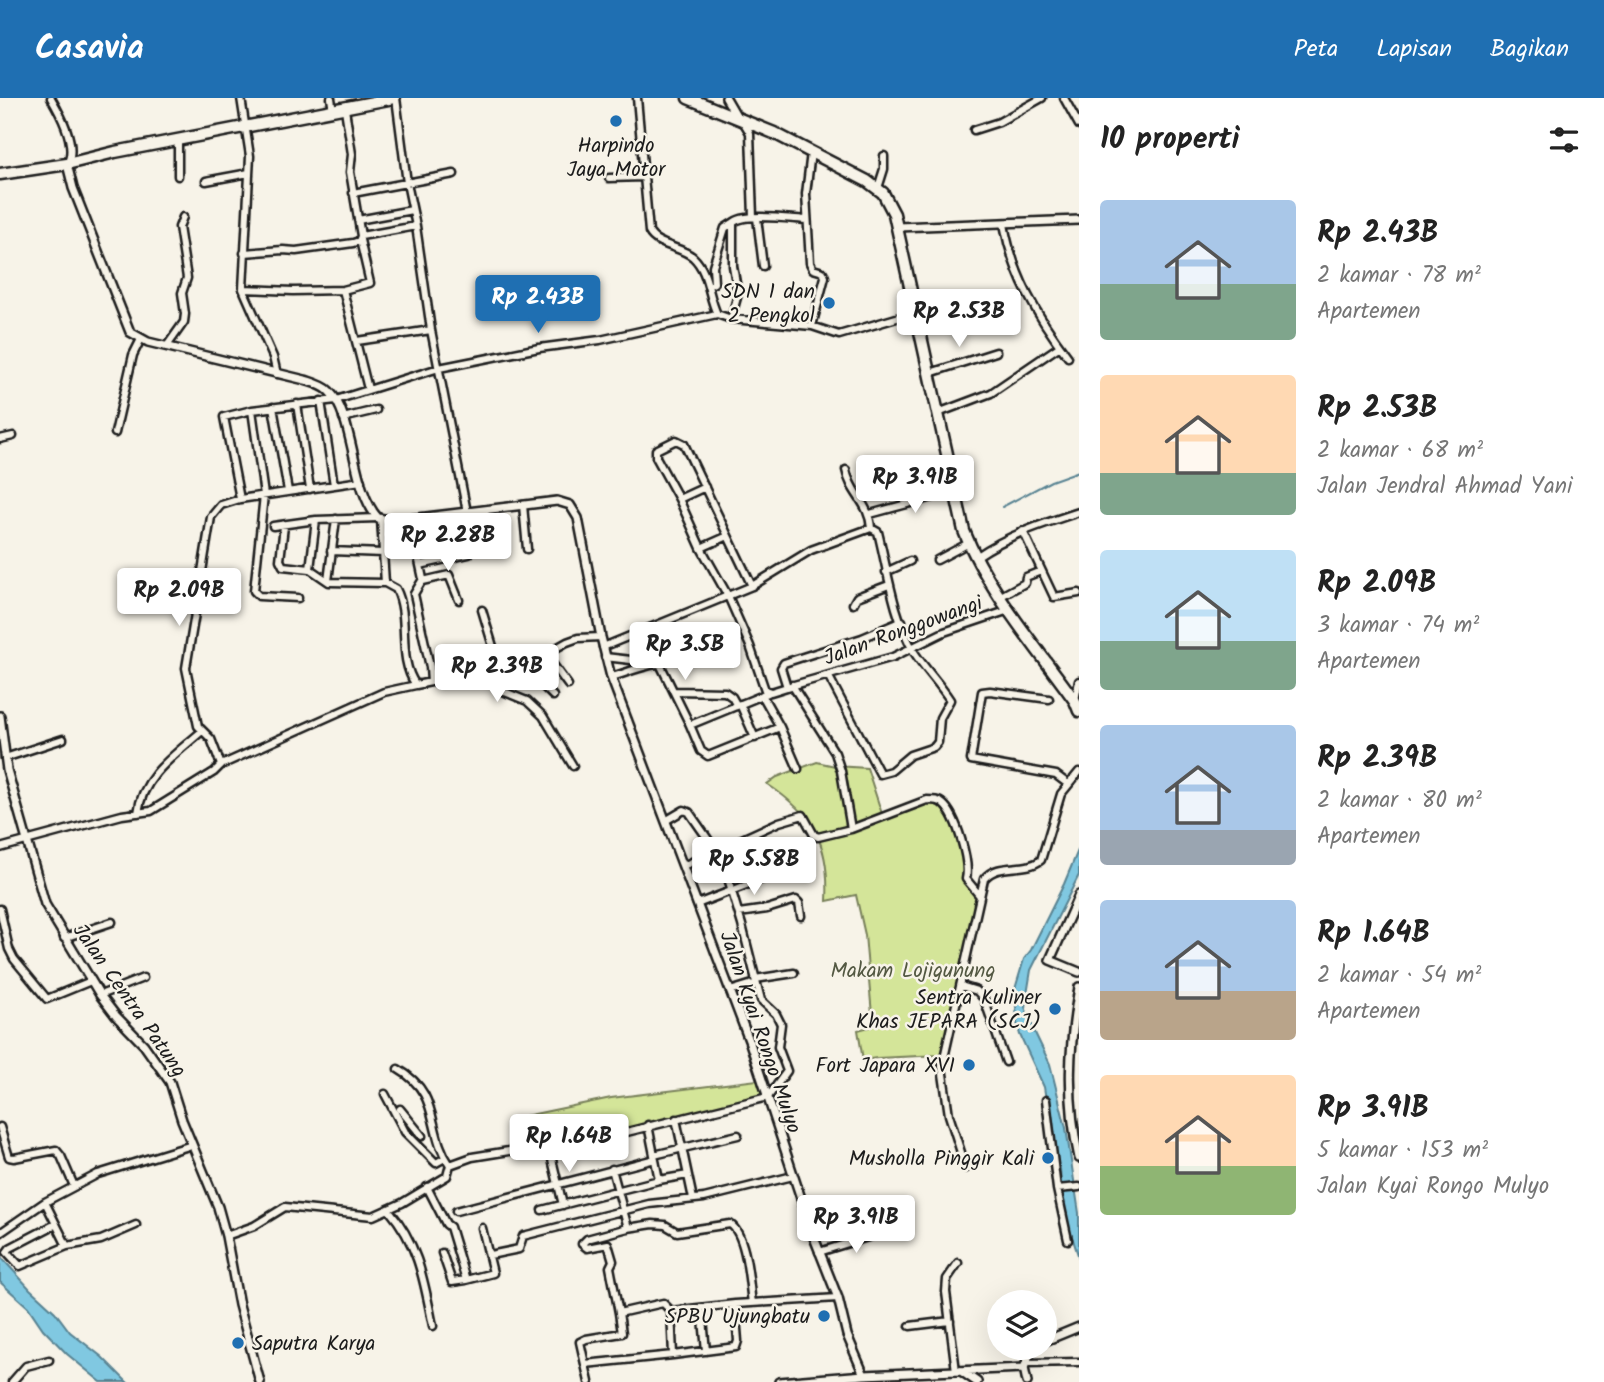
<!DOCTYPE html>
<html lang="id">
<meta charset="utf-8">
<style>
body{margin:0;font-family:Kalam,sans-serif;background:#f2f2f2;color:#222;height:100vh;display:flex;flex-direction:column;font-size:26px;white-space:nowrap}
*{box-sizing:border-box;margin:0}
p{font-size:23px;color:#767676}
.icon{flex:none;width:38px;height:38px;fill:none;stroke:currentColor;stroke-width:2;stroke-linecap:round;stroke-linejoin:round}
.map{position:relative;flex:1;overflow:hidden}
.panel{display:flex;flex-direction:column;background:#fff;width:525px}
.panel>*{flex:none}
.fabs{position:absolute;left:987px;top:1192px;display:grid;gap:14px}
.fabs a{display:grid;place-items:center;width:70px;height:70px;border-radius:50%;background:#fff;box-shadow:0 7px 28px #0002;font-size:35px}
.price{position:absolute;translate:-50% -60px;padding:0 16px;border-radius:7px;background:#fff;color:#222;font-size:23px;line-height:46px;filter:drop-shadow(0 2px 4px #0008)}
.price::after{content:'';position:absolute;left:50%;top:42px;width:21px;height:16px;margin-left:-10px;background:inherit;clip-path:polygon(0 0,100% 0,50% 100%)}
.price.current{background:#1f6fb2;color:#fff}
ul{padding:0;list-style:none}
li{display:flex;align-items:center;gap:21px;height:175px;padding:0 21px}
li span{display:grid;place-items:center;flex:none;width:196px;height:140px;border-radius:7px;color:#555}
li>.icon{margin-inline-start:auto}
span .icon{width:84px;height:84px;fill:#fffc;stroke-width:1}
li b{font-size:30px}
h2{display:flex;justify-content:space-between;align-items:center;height:84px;padding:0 21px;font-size:30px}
header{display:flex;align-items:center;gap:42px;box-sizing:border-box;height:98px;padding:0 35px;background:#1f6fb2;color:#fff}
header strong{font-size:33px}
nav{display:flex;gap:38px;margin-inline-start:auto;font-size:24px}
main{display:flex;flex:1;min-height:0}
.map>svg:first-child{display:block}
.green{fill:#d4e599;stroke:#78805a;stroke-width:2}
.water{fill:#80c8e1;stroke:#588392;stroke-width:2}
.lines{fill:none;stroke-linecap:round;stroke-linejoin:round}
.stream{stroke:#588392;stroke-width:2}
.minor-casing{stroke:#1c1c1c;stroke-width:11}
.tertiary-casing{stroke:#1c1c1c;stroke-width:12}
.trunk-casing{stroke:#1c1c1c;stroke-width:15}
.minor{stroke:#f7f3e8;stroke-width:6}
.tertiary{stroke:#f7f3e8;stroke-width:7}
.trunk{stroke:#f7f3e8;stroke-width:10}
.poi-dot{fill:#1f6fb2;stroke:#f7f3e8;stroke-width:2.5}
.labels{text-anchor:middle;stroke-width:5;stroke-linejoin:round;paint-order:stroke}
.poi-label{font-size:21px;fill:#1c1c1c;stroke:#f7f3e8;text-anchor:end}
.street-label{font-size:21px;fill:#1c1c1c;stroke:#f7f3e8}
.park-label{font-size:21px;fill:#535842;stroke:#f7f3e8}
</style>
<header>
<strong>Casavia</strong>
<nav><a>Peta</a><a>Lapisan</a><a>Bagikan</a></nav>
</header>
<main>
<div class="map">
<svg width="1079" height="1284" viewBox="0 0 1079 1284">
<rect width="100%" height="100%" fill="#f7f3e8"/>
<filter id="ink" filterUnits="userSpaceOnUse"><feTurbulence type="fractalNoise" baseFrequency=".0143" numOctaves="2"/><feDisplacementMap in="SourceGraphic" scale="14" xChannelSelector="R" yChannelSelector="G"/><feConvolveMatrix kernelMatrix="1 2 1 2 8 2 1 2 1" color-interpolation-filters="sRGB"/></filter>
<g filter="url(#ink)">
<path class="green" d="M817,664L835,668L867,670L883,719L928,702L944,707L963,748L965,782L978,798L941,957L877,960L863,962L858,932L873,928L865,837L856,797L827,803C830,746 814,717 767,686L777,679Z
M757,982L763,999L536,1053L525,1049L520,1019L611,1000Z"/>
<path class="water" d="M1079,750V777L1031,872L1025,909L1036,937L1050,966L1066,1030L1079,1115V1160L1062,1108L1060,1070L1057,1069L1044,989L1020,937L1017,925L1015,891L1024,861L1031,852L1064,786Z
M0,1158L30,1191L55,1214L70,1234L102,1259L127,1284H101L67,1256L43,1231L28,1209L0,1184Z"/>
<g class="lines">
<path class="stream" d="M1002,409L1051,383L1079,373"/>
<defs>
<path id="minor" d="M51,0C61,17 78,48 67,66
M241,0L250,58L243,191L273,259L277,276
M331,0L333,13
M396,0L407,85L416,128L431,232L467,414
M637,0L649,134C656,148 680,148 693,159C709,174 708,198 717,216L731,221L812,228L839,237L917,214
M1064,0L1079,27
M744,25L750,35L753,119
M974,32L999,24L1042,0
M811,54L806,96L810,165L813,171L823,174L825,179L812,228
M178,78V41
M609,80L644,79
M206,83L249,75
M878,90L884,71V58
M353,95L454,76
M757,120L763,168
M358,122L412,112
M1004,126C1013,178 1037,218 1068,259
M361,138L416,128
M244,155L283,152L296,153L353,145L359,143L361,138L350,74L352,56L345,11
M708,188L714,185L713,168L725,130L733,125
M243,191L293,193L343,192L368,291
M343,192L370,185L360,142
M731,221L738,196L733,168V125C744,114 790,121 807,122
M357,243L431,232
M167,248L184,224L185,216L182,195L187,180L179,129L183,119
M930,275L996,254
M321,303L334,387
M297,306L310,391
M273,309L288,393
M252,312L264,397L254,493L259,498L298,500
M938,315L991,295L1060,248
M343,320L376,312
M115,335L133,257L141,241
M0,341L13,338
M846,372C851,397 869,404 871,430
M361,383L240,401L224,319L252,312L336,302L439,270L539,250L600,242L717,216
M679,401L705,389
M523,407L527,451
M870,416L955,393
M381,421L385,485
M410,421L423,481L414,496L430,569L431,584
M273,428L316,422L378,420
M284,428L280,462L283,468L310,471L329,484L385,485L396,491C411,520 396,559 416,587L461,578L501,575L517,572L567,544L578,540L601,539
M1023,433L1054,499L1079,495
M701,450L728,438
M331,453L383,455
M976,459C1008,437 1042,426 1079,414
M937,462L969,445
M420,467L469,456
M310,471L316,422
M886,474L910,463
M328,483L336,421
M423,483L449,477L459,502
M752,488L684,346L676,342L656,352V359L679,401L701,450L728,498L750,548L765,592L771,594L787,589
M1001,498L1025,485L1026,479L1041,473
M853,506L857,499L889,487
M482,512L501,575L500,592L527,603L543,618L573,668
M902,523L862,540L784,565L781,570L787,589L893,559L944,534L1009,512
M603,549L752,488L811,452L871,430L878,434C888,474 893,517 914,554C925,571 939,585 950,602L940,620L938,644L934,649L910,657L891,673L880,676L829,579
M546,557L568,587
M605,559L631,562L644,568
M522,571L535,580L553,598
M611,579C624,576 649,565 660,566L690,627L768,595
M792,587L835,655L841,673L851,731
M674,593L725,594L732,599L737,608
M1049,601L990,593L982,594L971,662L1056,677L1068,686
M1075,602L1079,583
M740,606L755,640
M690,627L701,653L708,658L780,629L762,597
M780,629L798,671
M5,660L63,641
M221,667L384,594L416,587
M138,715C142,678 176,656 202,633
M0,750L122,717L151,713L214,674L221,667L211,641L198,628L186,570L211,419L221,407L240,401
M683,768L779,724L803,717L814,737L818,739L851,731L927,702C933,702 939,702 943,706C957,718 970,764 966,781L980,798
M697,806L801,766
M0,811L9,851L14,861L47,901L91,883
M739,815L767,811L796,802L799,805L801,818
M64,840L112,824
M755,881L794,875
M961,888L977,893L984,901L1006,964
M730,893L756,885
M100,897L143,880
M398,971C442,996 426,1033 450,1067
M385,996L405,1034L436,1065L445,1060
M1046,1002L1057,1091
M400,1011L422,1038
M676,1021L693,1101
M648,1027L659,1082L688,1077
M0,1029L9,1059L14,1060L56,1052L61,1058L74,1088
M550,1053L563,1107
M654,1057L738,1037
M966,1070L949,1017L942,969L984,781C998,763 1025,775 1041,762L1061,696L1079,674
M612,1071L628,1130L653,1126L665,1127L677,1134L730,1126C747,1137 749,1185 752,1205
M427,1089L446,1126L450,1129L466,1182L493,1175L482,1130
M45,1104L67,1148L101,1142L136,1127
M389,1112C419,1147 424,1184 433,1228
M542,1112L659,1082
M456,1113L655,1061
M56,1126L10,1150L7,1154L20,1168L67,1148
M628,1130L587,1141L582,1146L587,1150L608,1146L613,1163L610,1169L619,1215L663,1205L671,1213L735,1206L838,1200
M0,1135L45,1104L98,1076L192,1047
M226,1138L254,1128L285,1109L373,1118L402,1105L447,1078L450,1067L472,1059L509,1053L524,1051L535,1055L550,1053L768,999L787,973L778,949L781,926L776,916L761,902L742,827L727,777L717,754L689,714L684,712L667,722
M1068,1142L1057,1091L1079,1089
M819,1154L884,1134
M442,1155L452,1184L466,1182
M490,1157L519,1151L523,1138L649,1106L704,1100L793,1078
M702,1210L706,1253
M910,1228L950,1223
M673,1257L736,1249L738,1243L735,1206
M1026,1265L1079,1264
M585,1266L673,1257L671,1213
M956,1273L946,1194L947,1181L958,1165
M12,1284L26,1268L49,1262
M589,1284L580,1244L586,1241L622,1235L619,1215"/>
<path id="tertiary" d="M726,0L737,19
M67,66L73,90L130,234L148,244L305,282C314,285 323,287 329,293C355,318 351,391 378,420L389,422L410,421L557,403L570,407L578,420L601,539L611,579L750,945L813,1137L838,1200L847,1237L864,1277L1024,1270
M898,129L1079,122
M0,618L7,672L45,806L100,897L116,918L144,947L170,984L182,1022L218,1109L226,1138L239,1207L260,1284
M1079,797L1050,862L1079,874
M1079,889C1069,948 1066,1001 1079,1060
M1045,1243L1079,1229
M1024,1270L1030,1255L1035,1250
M1024,1270L1027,1284
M961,1273L977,1284
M779,1284L864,1277"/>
<path id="trunk" d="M688,0L774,35L867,83L883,95L894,116L964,433C988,493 1038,551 1075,603L1079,613
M0,76L67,66L115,54L394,0"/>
</defs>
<use href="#minor" class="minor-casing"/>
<use href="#tertiary" class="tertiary-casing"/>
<use href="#trunk" class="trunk-casing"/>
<use href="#minor" class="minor"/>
<use href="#tertiary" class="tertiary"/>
<use href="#trunk" class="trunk"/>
</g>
</g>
<g class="poi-dot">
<circle cx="616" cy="23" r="7"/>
<circle cx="829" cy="205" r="7"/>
<circle cx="1055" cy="911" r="7"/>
<circle cx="969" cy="967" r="7"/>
<circle cx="1048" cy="1060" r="7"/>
<circle cx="824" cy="1218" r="7"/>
<circle cx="238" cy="1245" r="7"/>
</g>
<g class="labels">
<g class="poi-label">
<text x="616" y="54" text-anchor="middle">Harpindo<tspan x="616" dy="24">Jaya Motor</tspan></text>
<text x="815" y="200">SDN 1 dan<tspan x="815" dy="24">2 Pengkol</tspan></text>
<text x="1041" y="906">Sentra Kuliner<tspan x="1041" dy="24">Khas JEPARA (SCJ)</tspan></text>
<text x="955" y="974">Fort Japara XVI</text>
<text x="1034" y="1067">Musholla Pinggir Kali</text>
<text x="810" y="1225">SPBU Ujungbatu</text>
<text x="252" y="1252" text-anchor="start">Saputra Karya</text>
</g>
<g class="street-label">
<text transform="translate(903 532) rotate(-20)" y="7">Jalan Ronggowangi</text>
<text transform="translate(130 902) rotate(55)" y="7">Jalan Centra Patung</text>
<text transform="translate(761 934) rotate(71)" y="7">Jalan Kyai Rongo Mulyo</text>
</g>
<g class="park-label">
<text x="913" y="879">Makam Lojigunung</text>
</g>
</g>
</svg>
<div class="fabs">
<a><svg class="icon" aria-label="layers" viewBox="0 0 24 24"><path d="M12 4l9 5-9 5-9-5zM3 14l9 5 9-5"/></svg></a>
</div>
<b class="price current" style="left:538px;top:237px">Rp 2.43B</b>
<b class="price" style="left:959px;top:251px">Rp 2.53B</b>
<b class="price" style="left:915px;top:417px">Rp 3.91B</b>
<b class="price" style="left:448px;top:475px">Rp 2.28B</b>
<b class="price" style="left:179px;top:530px">Rp 2.09B</b>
<b class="price" style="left:685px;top:584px">Rp 3.5B</b>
<b class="price" style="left:497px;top:606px">Rp 2.39B</b>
<b class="price" style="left:754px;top:799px">Rp 5.58B</b>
<b class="price" style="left:569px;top:1076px">Rp 1.64B</b>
<b class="price" style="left:856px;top:1157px">Rp 3.91B</b>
</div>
<section class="panel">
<h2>10 properti<svg class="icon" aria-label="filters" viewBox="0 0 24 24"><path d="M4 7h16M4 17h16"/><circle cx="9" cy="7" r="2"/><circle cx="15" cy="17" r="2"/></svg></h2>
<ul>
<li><span style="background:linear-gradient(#a9c7e8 60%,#7fa58c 0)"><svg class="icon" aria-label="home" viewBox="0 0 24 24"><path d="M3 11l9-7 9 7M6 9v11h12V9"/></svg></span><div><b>Rp 2.43B</b><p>2 kamar · 78 m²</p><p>Apartemen</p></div></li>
<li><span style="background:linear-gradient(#ffd9b3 70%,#7fa58c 0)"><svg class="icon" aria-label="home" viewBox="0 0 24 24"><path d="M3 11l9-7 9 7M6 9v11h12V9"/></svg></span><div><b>Rp 2.53B</b><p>2 kamar · 68 m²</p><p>Jalan Jendral Ahmad Yani</p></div></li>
<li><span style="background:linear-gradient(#bfe0f5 65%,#7fa58c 0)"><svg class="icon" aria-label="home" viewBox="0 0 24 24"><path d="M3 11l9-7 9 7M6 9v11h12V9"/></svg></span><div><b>Rp 2.09B</b><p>3 kamar · 74 m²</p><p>Apartemen</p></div></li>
<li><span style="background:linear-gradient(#a9c7e8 75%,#9aa5b1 0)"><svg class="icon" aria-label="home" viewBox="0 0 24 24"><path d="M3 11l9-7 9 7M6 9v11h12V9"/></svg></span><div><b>Rp 2.39B</b><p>2 kamar · 80 m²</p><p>Apartemen</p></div></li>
<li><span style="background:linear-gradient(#a9c7e8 65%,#b9a48a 0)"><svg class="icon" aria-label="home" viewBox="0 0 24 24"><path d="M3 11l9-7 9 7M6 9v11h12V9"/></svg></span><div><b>Rp 1.64B</b><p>2 kamar · 54 m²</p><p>Apartemen</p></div></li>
<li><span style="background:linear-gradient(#ffd9b3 65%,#8fb573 0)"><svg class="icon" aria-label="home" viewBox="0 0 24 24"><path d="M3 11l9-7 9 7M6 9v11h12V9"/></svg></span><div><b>Rp 3.91B</b><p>5 kamar · 153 m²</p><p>Jalan Kyai Rongo Mulyo</p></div></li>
</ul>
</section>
</main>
